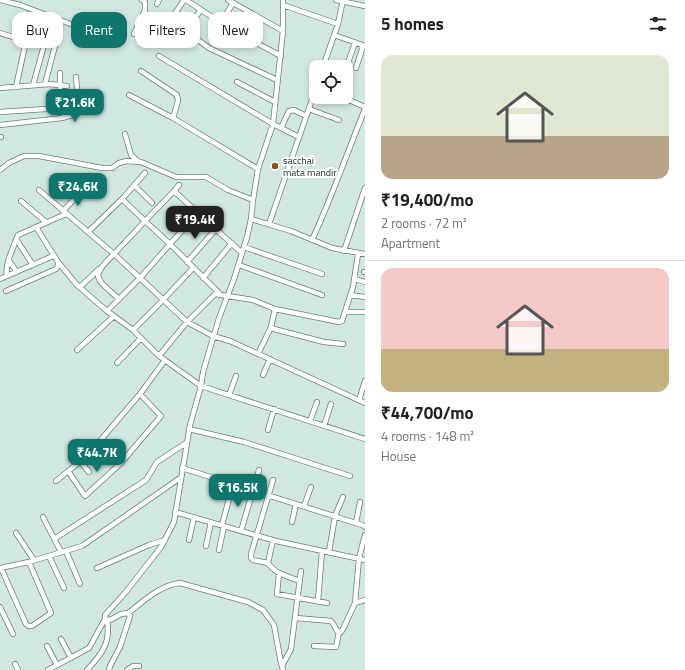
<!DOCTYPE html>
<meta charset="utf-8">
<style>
body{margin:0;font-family:"Titillium Web",sans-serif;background:#f6f6f6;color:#202124;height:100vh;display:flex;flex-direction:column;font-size:15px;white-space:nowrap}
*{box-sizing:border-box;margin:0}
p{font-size:13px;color:#757577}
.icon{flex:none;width:22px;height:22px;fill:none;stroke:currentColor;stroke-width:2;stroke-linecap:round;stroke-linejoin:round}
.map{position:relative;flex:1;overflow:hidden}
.side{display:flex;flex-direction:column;background:#fff;width:320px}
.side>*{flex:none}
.guide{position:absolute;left:12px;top:12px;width:293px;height:36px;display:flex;gap:8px}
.fabs{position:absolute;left:309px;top:60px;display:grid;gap:8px}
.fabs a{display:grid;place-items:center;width:44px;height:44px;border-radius:8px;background:#fff;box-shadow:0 2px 6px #0003;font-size:20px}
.price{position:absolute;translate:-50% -34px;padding:0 9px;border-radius:8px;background:#0f766e;color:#fff;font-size:13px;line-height:26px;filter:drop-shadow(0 1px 2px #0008)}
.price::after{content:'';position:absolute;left:50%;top:24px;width:12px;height:9px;margin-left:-6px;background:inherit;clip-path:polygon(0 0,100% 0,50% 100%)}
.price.on{background:#222;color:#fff}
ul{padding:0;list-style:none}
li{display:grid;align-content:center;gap:8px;height:212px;padding:0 16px}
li+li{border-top:1px solid #e0e0e0}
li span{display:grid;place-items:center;height:124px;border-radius:12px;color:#555}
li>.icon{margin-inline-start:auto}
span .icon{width:72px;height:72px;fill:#fffc;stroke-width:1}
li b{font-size:17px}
h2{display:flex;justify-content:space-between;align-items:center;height:48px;padding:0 16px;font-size:17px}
.pill{padding:0 14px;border-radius:12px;background:#fff;box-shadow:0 2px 6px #0003;font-size:14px;line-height:36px}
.pill.on{background:#0f766e;color:#fff}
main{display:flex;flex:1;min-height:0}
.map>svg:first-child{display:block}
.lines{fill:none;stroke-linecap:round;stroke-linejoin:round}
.street-casing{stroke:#6a7e79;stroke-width:6}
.street{stroke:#fff;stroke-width:4.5}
.poi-dot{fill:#905217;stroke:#fff;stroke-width:1.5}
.labels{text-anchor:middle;stroke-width:4;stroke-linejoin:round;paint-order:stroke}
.poi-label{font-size:10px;fill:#1b2422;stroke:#fff;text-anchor:start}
</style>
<main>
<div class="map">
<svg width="365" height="670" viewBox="0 0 365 670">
<rect width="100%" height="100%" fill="#d1e8e2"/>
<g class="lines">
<defs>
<path id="street" d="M0,0L20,5L76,26
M186,0L232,30L281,56
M228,0L283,31
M283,0V31L273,124L258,169L253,200L251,219L291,231L332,248L365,254
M336,0L365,6
M157,4L159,0
M283,5L338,24
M172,18L184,0
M221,23L233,3
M0,33L26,41L16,87
M134,34L145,10V2L142,0
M334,35L365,46
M194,37L209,48L277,80
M151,38L185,31L201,10
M159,56L273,124L299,137
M323,67L338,24L343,0
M346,68L355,43
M356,68L363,46
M141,71L177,95L178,101L173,118
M60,73V97L63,114L69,116L77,114L79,110L76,77
M237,82L275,102
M45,84L56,42
M33,85L43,49
M0,88L50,84L67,86
M129,95L173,118L258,169
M342,97L365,107
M309,109L339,120
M0,112L61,108
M0,125L62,118L69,116
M281,128L289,111L294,110L306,116
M125,134L131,155L139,162
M0,137H1
M0,170L9,163L24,156H39L102,168H112L119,163L127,161L141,162L176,177H206L228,190L253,200
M134,185L152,203
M39,190L88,232
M174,191L179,185
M122,199L145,173
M21,201L46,222
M63,211L81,192
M198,213L170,244L220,294
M145,221L170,244L140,278L114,254Z
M269,224L316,88
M16,239L33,265
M312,240C332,197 347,153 365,109
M244,247L322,274
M344,251L365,188
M358,254L353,287L342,321L339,322L275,309L253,300L215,294L187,322L159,356L201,386L365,439
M9,261L17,272
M58,262L77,285L107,311
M187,262L216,229
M239,265L322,295
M364,272H365
M7,276C4,266 14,246 18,235L66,214
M203,278L232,243
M0,279L53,256
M355,279L365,282
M80,287L99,269
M6,291L56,269L58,266V262L36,227
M350,295L365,297
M119,299C96,278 89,278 114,254L88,232L122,199L145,221L174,191L242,253
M275,309L271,327L274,329L324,342L343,344
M345,312H365
M133,330L163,300L193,268
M77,350L114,316
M258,354L271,327
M159,356L133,330L107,311L140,278L187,322L213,336L230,341L365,403
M117,363L141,338
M263,375L270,359
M229,395L236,376
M359,400L365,381
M310,421L317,402
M324,426L331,404
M189,429L244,442L350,476
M268,430L274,409
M98,443L121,463
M80,461L89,472
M182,468L362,525L365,527
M68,471L85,496L121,463L161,416L140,394
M56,481L87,456L140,394L165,360
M304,506L311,487
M175,512L276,541L365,560
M43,517L61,552
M292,522L296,504
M356,523L360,502
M222,525L233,484
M241,531L259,470
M16,533L34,560
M54,539L146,480L157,462L186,443
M189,540L194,517
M273,540L268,563C275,574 289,577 300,581
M206,546L211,522
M219,550L224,526
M66,551L80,584
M329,552L335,516L343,497
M49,556L64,588
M268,563L253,560L251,558V554L273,480
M0,568L29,562L82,546L180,478
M1,568L26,624L29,626H32L51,613L29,562
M97,568L149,545L165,540
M279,573L277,594L327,603
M318,601L322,551
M355,603L359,558L365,535
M0,607L13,634
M128,613C144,601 160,585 180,583L248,602L263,610L274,625L281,663L283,670
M296,618L331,621L334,625L337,631L341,632L343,629L355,603L365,600
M61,639L71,658
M47,646L57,665
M314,646L336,647L339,632
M15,664L18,670
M282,666L291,649L301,571
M48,670L89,648L105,619
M87,670C102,654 111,643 107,620
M109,670L110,666L120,647L130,616L128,613L121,614L110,620L105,619V615L125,593L161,547L174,522L190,425L201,386L203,372L219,318L234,279L247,237L251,219
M127,670L133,666H139"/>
</defs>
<use href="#street" class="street-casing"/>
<use href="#street" class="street"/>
</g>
<circle class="poi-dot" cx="275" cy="166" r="4"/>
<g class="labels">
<g class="poi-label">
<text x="283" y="164">sacchai<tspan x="283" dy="12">mata mandir</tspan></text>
</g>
</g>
</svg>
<div class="fabs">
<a><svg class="icon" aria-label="locate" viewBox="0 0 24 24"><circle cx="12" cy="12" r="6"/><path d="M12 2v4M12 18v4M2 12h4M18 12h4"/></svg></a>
</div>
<b class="price" style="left:75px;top:123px">₹21.6K</b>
<b class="price" style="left:78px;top:207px">₹24.6K</b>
<b class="price on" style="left:195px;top:240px">₹19.4K</b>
<b class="price" style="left:97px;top:473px">₹44.7K</b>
<b class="price" style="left:238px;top:508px">₹16.5K</b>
<div class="guide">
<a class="pill">Buy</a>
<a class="pill on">Rent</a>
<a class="pill">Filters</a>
<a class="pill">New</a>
</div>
</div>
<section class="side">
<h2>5 homes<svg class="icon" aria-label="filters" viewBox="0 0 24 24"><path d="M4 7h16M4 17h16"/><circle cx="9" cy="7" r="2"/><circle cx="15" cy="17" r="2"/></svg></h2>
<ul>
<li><span style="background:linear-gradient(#dfe7d0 65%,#b9a48a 0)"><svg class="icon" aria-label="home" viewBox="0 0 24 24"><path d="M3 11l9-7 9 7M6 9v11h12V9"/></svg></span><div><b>₹19,400/mo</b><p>2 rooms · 72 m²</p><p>Apartment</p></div></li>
<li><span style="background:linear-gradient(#f6c9c9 65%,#c2b280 0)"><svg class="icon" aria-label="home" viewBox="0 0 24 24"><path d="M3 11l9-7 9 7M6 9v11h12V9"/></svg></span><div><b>₹44,700/mo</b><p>4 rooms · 148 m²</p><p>House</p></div></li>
</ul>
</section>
</main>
